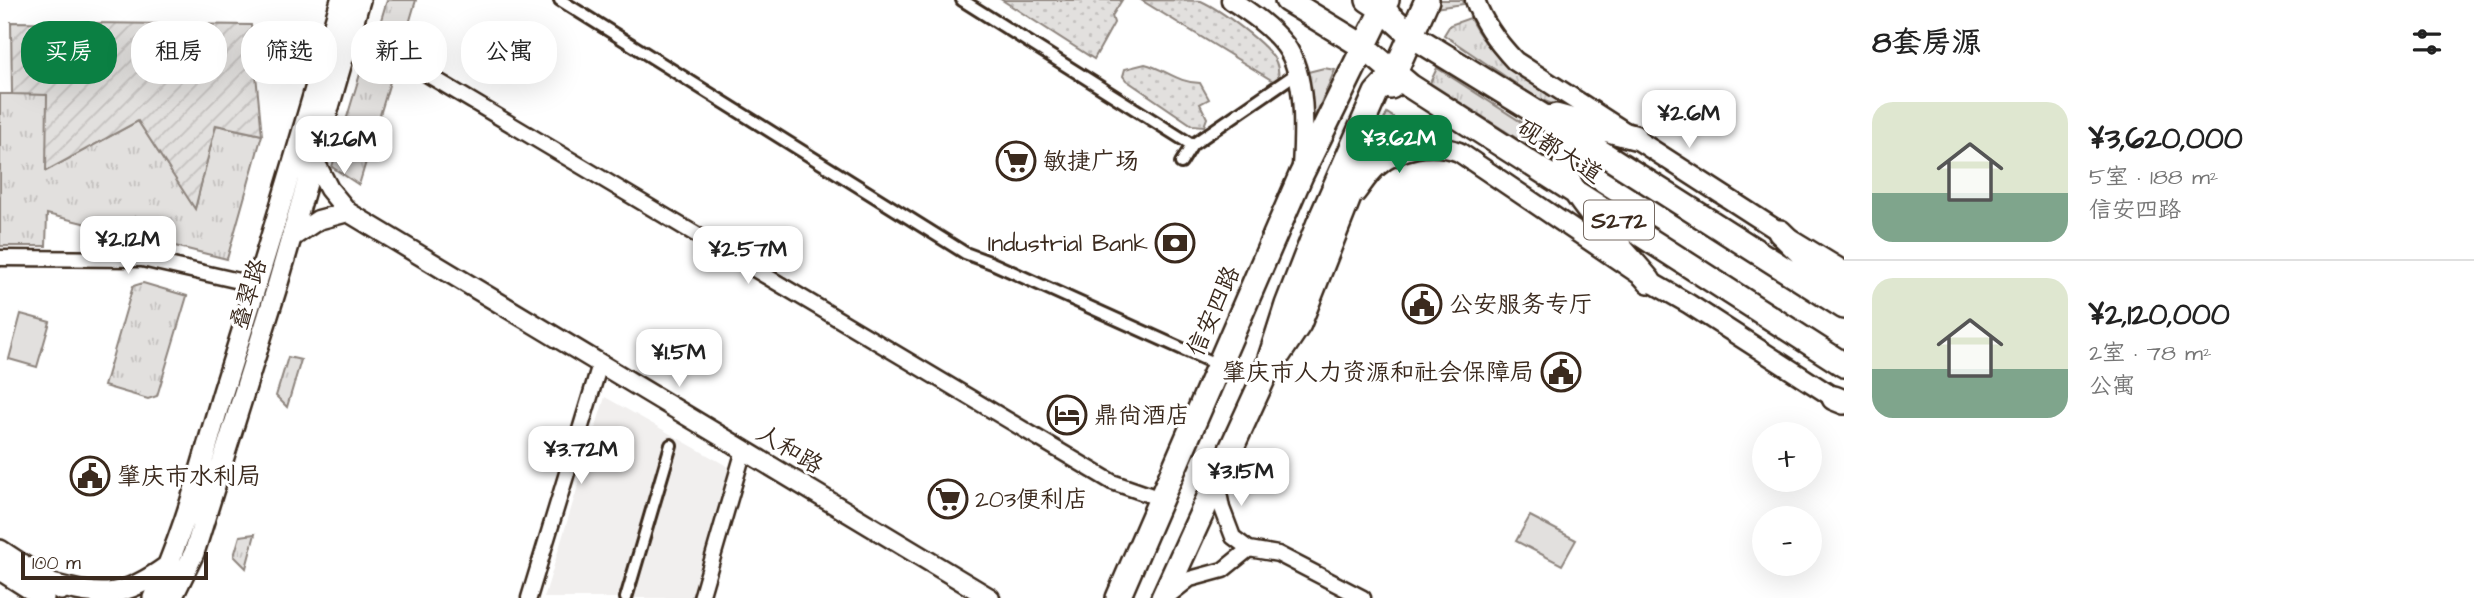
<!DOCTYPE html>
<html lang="zh">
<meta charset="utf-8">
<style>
body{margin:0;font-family:"Architects Daughter","LXGW WenKai TC",sans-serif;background:#f2f2f2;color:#222;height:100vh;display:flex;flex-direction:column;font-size:26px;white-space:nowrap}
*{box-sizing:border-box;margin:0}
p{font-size:23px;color:#767676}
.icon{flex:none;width:38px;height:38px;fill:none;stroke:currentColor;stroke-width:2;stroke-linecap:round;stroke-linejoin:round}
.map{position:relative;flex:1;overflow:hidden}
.drawer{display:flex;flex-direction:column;background:#fff;width:630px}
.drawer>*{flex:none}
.banner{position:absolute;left:21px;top:21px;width:665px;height:63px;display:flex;gap:14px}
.fabs{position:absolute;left:1752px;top:422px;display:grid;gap:14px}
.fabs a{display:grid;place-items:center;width:70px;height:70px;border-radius:50%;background:#fff;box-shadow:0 7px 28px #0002;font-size:35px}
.scale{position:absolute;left:21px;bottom:18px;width:187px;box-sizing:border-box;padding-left:7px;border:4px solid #3b2a1e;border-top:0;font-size:19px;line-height:24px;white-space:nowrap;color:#3b2a1e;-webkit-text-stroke:5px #fff;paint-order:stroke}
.price{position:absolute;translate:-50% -60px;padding:0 16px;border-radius:14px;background:#fff;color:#222;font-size:23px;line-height:46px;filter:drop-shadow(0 2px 4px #0008)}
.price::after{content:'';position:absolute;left:50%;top:42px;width:21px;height:16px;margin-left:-10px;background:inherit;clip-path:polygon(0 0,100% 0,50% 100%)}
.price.selected{background:#0b8043;color:#fff}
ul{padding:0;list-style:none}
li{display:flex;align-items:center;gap:21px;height:175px;padding:0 28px}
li+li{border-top:2px solid #e0e0e0}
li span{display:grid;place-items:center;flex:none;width:196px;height:140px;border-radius:21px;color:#555}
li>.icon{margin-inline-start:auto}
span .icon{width:84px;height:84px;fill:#fffc;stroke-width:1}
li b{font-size:30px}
h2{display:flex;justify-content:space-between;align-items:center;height:84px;padding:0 28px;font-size:30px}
.pill{padding:0 24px;border-radius:28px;background:#fff;box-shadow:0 7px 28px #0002;font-size:24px;line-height:63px}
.pill.selected{background:#0b8043;color:#fff}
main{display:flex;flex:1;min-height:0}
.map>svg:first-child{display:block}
.built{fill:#f1efee}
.grass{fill:url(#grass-tufts);stroke:#8e857e;stroke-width:2}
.park{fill:url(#park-dots);stroke:#8e857e;stroke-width:2}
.garden{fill:url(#garden-furrows);stroke:#8e857e;stroke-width:2}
.pitch{fill:#e2e0de;stroke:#8e857e;stroke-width:2}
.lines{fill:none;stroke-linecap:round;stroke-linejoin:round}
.pedestrian-casing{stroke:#3b2a1e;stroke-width:16}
.minor-casing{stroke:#3b2a1e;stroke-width:19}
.tertiary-casing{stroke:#3b2a1e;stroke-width:23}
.secondary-casing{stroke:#3b2a1e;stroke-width:24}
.primary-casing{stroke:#3b2a1e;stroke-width:28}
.pedestrian{stroke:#fff;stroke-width:10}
.minor{stroke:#fff;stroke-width:14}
.tertiary{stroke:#fff;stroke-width:18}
.secondary{stroke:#fff;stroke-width:19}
.primary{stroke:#fff;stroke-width:23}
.labels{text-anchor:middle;stroke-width:6;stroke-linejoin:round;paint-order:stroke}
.shield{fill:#fff;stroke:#766a62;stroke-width:2}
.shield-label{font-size:23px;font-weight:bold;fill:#3b2a1e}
.street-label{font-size:24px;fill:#3b2a1e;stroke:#fff}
.poi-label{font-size:24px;fill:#3b2a1e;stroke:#fff;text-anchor:start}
</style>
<main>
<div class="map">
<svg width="1844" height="598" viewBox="0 0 1844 598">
<defs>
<pattern id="grass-tufts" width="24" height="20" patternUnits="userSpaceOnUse" patternTransform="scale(1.75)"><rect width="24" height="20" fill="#e2e0de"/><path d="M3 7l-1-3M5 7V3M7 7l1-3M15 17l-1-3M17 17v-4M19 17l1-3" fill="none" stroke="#c3c0be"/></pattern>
<pattern id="park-dots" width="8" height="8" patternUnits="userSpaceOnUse" patternTransform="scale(1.75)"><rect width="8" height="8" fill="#e2e0de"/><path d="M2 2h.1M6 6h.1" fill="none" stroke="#c3c0be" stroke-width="1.8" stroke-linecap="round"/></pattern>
<pattern id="garden-furrows" width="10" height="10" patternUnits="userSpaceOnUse" patternTransform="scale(1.75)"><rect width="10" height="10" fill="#e2e0de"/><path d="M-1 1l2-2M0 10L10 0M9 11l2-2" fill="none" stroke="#c3c0be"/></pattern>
</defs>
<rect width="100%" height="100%" fill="#fff"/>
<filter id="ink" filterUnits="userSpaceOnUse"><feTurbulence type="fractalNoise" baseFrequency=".0143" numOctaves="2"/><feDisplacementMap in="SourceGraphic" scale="14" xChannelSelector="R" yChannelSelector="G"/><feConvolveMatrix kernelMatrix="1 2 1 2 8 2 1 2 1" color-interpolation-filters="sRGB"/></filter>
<g filter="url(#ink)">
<path class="built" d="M605,397L734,470L695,598H544Z"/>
<path class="grass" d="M387,0H416L406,34L396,36L378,30Z
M1437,0H1463L1464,4L1434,8Z
M1470,18C1492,65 1541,87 1583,114L1582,116L1537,98L1444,35L1450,25Z
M363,64L392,75L359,185L332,167Z
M1324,68L1335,70L1314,119L1311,118V97L1304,73Z
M1437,68L1560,147L1552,161L1430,83Z
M0,94H47V170L138,121L195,208L216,125L262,135L227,259L47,214L46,246H0Z
M1387,113L1393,117L1402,140L1390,145L1366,161Z
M143,283L187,296L157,396L148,399L104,386L133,286Z
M288,357L301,360L287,407L276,396Z
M255,534L246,568L234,556L240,536Z"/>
<path class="park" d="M1002,0H1122L1112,16L1114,23L1094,59Z
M1141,0C1156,0 1189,0 1201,1C1219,9 1269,45 1276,62C1279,69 1279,76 1278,84Z
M1145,64C1165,69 1178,83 1200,83L1209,99L1200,104L1207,118L1204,126L1192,125L1126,80L1123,76L1125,69Z"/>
<path class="garden" d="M11,22L251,25L262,135L216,125L195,209L138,121L46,171L47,95L12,94Z"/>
<path class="pitch" d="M21,314L50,322L37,367L9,359Z
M1530,516L1576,540L1562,565L1516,541Z"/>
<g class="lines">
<defs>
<path id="pedestrian" d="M560,0L965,253L992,263L1218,365
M962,0L1192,145L1297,73
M1181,163L1192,145
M626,598L671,445"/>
<path id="minor" d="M352,30L372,39L408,63L1112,482L1161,499
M0,258L142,259L257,285
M1217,482L1222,508L1233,537L1249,549L1278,554L1363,598
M1167,597L1190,579L1223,570L1249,549
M529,598L600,364
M701,598L744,450"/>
<path id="tertiary" d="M1231,0C1251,13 1270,26 1285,45C1307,74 1304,133 1302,167
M1475,0C1483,24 1498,43 1515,61L1780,232L1844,271
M313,158L329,189L348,212L990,598
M1356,193C1363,184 1369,174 1377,167C1399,148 1432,141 1459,152L1649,281L1689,304L1844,404
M291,238L318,220L348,212"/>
<path id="secondary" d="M0,550L61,590
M0,570L44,598
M52,584C103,598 123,598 166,567
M153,598C185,533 202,461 223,392C264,262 303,131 341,0
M172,598L194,553L276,290L360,0"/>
<path id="primary" d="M1287,0L1364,47L1410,86L1844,365
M1368,0L1382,9L1411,35L1591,146L1844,307
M1391,87L1394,74L1427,0
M1556,116L1634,137
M1591,146C1579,149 1565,152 1565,168C1564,190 1632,260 1649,281
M1780,232L1844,295
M1279,354L1299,324L1368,149
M1834,398L1844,402
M1118,598L1301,175L1387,0
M1163,598L1264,377L1287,305L1318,225L1376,93L1394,74"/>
</defs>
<use href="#pedestrian" class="pedestrian-casing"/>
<use href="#minor" class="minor-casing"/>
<use href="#tertiary" class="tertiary-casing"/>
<use href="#secondary" class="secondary-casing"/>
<use href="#primary" class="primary-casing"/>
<use href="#pedestrian" class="pedestrian"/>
<use href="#minor" class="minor"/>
<use href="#tertiary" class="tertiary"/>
<use href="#secondary" class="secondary"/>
<use href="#primary" class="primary"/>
</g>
</g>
<defs>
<symbol id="supermarket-ring" viewBox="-11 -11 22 22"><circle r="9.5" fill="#fff" stroke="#3b2a1e" stroke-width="1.5"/><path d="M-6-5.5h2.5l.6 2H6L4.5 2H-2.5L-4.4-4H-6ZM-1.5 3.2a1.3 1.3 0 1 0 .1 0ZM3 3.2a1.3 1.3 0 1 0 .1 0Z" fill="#3b2a1e"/></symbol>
<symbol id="bank-ring" viewBox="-11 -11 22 22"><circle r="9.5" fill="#fff" stroke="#3b2a1e" stroke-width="1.5"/><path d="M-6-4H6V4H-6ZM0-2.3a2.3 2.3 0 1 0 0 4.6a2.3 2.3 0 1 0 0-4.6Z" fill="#3b2a1e"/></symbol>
<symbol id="civic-ring" viewBox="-11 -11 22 22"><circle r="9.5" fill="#fff" stroke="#3b2a1e" stroke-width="1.5"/><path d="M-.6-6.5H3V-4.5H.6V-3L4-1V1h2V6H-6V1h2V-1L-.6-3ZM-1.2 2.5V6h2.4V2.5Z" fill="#3b2a1e"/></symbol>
<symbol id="hotel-ring" viewBox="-11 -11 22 22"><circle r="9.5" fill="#fff" stroke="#3b2a1e" stroke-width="1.5"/><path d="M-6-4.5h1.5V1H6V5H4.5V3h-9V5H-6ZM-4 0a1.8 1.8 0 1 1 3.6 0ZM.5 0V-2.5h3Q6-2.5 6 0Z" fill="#3b2a1e"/></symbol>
</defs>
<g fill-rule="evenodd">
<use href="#supermarket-ring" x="994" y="139" width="44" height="44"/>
<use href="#bank-ring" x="1153" y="221" width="44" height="44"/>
<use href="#civic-ring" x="1400" y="282" width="44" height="44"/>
<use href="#civic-ring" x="1539" y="350" width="44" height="44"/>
<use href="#hotel-ring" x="1045" y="393" width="44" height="44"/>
<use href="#civic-ring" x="68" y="454" width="44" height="44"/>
<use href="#supermarket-ring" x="926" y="477" width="44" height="44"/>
</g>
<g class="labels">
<rect class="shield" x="1584" y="200.5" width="70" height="39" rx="5"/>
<g class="shield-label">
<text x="1619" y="228">S272</text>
</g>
<g class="street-label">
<text transform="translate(1560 151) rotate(33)" y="8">砚都大道</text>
<text transform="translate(248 294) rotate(-73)" y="8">叠翠路</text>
<text transform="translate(1213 311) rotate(-66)" y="8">信安四路</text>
<text transform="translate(790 449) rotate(31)" y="8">人和路</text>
</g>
<g class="poi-label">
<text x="1043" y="169">敏捷广场</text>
<text x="1148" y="251" text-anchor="end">Industrial Bank</text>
<text x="1449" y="312">公安服务专厅</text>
<text x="1534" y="380" text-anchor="end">肇庆市人力资源和社会保障局</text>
<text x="1094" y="423">鼎尚酒店</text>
<text x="117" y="484">肇庆市水利局</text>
<text x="975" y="507">203便利店</text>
</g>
</g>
</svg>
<div class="fabs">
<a>+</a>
<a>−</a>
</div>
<div class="scale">100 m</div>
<b class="price" style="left:1689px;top:150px">¥2.6M</b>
<b class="price selected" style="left:1399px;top:175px">¥3.62M</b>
<b class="price" style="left:344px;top:176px">¥1.26M</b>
<b class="price" style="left:128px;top:276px">¥2.12M</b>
<b class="price" style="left:748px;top:286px">¥2.57M</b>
<b class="price" style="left:679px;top:389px">¥1.5M</b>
<b class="price" style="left:581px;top:486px">¥3.72M</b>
<b class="price" style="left:1241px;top:508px">¥3.15M</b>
<div class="banner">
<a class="pill selected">买房</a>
<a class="pill">租房</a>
<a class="pill">筛选</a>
<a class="pill">新上</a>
<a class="pill">公寓</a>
</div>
</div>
<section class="drawer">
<h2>8套房源<svg class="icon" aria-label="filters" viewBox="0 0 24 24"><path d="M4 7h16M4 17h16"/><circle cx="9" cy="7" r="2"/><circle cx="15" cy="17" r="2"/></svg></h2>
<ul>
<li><span style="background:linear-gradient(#dfe7d0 65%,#7fa58c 0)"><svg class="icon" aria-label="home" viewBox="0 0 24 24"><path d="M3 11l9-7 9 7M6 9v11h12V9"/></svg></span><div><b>¥3,620,000</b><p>5室 · 188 m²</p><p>信安四路</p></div></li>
<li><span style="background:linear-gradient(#dfe7d0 65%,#7fa58c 0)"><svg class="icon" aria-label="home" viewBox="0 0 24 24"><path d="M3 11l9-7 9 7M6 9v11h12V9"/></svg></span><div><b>¥2,120,000</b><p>2室 · 78 m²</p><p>公寓</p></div></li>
</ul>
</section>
</main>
